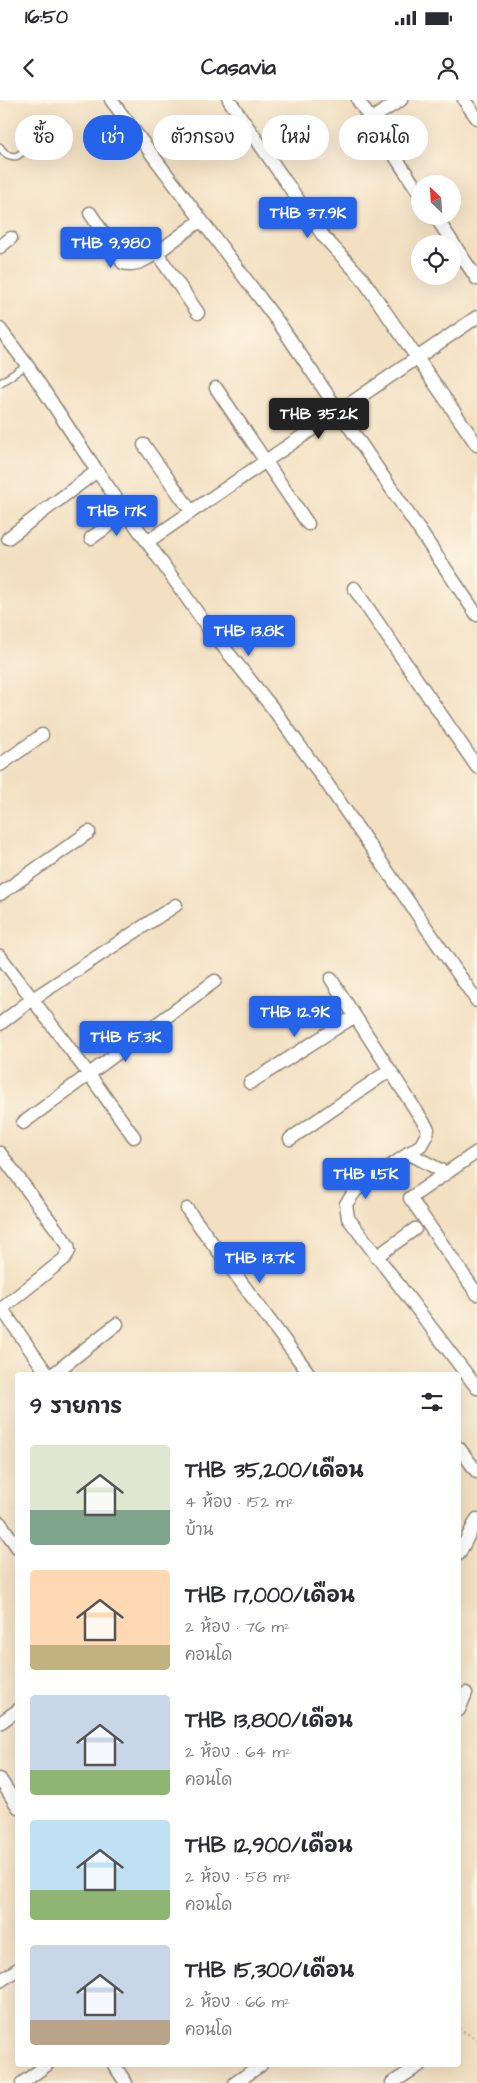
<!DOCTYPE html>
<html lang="th">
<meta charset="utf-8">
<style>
body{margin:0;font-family:"Architects Daughter","Playpen Sans Thai",sans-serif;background:#f2f2f3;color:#2b2b33;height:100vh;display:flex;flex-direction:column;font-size:19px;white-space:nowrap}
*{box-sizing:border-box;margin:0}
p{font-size:16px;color:#7c7c81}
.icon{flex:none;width:28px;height:28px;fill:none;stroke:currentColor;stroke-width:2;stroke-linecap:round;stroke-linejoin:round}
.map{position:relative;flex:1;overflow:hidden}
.panel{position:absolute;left:15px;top:1272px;width:446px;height:695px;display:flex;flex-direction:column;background:#fff;border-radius:5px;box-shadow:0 5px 20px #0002}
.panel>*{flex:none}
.guide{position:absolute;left:15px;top:15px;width:448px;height:45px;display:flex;gap:10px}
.needle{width:32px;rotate:335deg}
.fabs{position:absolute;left:411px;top:75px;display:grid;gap:10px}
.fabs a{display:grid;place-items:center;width:50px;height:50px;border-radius:50%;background:#fff;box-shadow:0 5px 20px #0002;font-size:25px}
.price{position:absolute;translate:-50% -42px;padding:0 11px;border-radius:5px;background:#2563eb;color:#fff;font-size:16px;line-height:32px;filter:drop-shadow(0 1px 2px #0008)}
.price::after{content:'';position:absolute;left:50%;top:30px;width:15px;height:11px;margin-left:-8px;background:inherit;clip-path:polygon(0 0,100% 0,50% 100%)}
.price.on{background:#222;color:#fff}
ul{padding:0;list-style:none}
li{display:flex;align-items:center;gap:15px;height:125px;padding:0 15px}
li span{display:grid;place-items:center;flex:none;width:140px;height:100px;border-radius:5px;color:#555}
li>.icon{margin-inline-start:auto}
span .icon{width:60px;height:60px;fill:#fffc;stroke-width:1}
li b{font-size:21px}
h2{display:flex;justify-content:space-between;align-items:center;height:60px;padding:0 15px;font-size:21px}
.chip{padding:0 18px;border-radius:22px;background:#fff;box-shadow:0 5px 20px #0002;font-size:18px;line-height:45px}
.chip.on{background:#2563eb;color:#fff}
.status{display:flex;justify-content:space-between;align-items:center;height:35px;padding:0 25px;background:#fff;direction:ltr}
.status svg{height:14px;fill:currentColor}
header{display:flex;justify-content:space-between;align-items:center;height:65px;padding:0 15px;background:#fff;font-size:22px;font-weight:700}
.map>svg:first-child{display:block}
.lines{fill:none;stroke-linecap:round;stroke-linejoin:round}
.service-casing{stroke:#8f8676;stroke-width:9}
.minor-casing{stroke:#8f8676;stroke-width:15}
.path{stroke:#8f8676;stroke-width:2.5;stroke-dasharray:1 4;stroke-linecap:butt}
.service{stroke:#fff;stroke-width:6}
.minor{stroke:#fff;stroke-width:12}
</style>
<div class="status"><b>16:50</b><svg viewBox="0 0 49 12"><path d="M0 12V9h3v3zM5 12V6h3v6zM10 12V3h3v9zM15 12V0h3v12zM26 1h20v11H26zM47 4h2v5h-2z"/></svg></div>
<header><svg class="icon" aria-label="back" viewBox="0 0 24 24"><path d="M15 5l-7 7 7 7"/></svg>Casavia<svg class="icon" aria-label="person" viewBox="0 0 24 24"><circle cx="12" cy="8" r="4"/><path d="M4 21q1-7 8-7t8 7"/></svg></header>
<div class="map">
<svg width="477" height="1983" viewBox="0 0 477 1983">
<rect width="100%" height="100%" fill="#fcf5e5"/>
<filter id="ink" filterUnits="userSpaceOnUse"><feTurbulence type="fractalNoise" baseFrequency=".02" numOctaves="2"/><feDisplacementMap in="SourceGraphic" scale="10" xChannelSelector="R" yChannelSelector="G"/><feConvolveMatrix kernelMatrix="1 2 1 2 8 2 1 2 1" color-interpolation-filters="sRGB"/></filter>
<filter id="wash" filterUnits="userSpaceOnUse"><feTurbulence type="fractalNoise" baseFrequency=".0096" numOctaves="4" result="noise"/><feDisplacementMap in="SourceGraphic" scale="20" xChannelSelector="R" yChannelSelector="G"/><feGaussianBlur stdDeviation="1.12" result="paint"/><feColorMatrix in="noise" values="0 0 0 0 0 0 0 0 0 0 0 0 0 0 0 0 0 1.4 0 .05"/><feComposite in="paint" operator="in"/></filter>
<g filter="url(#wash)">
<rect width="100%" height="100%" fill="#f3e0c2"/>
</g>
<g filter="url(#ink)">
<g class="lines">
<defs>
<path id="service" d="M0,47C5,54 8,57 17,56L64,24
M0,283L27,265"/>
<path id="minor" d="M111,0L281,226L477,515
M229,0L324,137L362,178L477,345
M358,0L420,94
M464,0L477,18
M371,19L401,0
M90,113L123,163C136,167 146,159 157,153
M435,116L477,179
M0,147L11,138
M198,213L157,153L201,120
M0,229L27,265L97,371L206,525L274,610L323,678L477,901
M216,288L308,424
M144,345L191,411
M8,438L97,371
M91,438L127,413
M147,442L477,217
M354,488L477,667
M0,665L42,635
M0,794L89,732
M0,856L88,973L134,1037
M331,879L428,1029L427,1034L421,1045L356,1090L346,1104L348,1118L477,1288
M0,924L31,900L176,805
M250,983L355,916
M23,1023L215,881
M290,1039L390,970
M477,1052L410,1098L477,1194
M0,1053L68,1145L69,1151L64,1159L0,1210
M408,1053L446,1073
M187,1109L310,1275
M376,1157L415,1129
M2,1209L48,1275
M52,1275L117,1224
M459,1348L477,1372
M0,1423L18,1448
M459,1454L477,1419
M459,1610L466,1593
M0,1623L18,1610
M0,1679L18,1707
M0,1881L18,1869
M114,1965L126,1983
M22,1983L47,1965
M235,1983L261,1965
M392,1983L420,1965"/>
</defs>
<use href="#service" class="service-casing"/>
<use href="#minor" class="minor-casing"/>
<path class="path" d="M459,1929L477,1939"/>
<use href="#service" class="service"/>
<use href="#minor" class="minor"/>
</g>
</g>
</svg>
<div class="fabs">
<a><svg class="needle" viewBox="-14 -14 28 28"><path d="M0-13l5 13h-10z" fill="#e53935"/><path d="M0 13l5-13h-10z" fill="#7c7c81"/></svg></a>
<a><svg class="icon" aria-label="locate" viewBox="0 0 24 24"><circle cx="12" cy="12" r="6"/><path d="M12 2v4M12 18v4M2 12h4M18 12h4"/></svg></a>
</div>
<b class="price" style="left:308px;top:139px">THB 37.9K</b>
<b class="price" style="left:111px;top:169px">THB 9,980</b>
<b class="price on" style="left:319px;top:340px">THB 35.2K</b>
<b class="price" style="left:117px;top:437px">THB 17K</b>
<b class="price" style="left:249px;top:557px">THB 13.8K</b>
<b class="price" style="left:295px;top:938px">THB 12.9K</b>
<b class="price" style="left:126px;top:963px">THB 15.3K</b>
<b class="price" style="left:366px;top:1100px">THB 11.5K</b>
<b class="price" style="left:260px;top:1184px">THB 13.7K</b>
<div class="guide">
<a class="chip">ซื้อ</a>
<a class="chip on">เช่า</a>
<a class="chip">ตัวกรอง</a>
<a class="chip">ใหม่</a>
<a class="chip">คอนโด</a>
</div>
<section class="panel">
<h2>9 รายการ<svg class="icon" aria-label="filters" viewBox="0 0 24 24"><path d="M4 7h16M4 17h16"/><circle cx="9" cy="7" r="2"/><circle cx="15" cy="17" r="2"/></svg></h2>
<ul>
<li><span style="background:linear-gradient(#dfe7d0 65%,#7fa58c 0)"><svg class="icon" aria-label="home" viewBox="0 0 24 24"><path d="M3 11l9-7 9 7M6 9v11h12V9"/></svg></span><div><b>THB 35,200/เดือน</b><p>4 ห้อง · 152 m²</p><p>บ้าน</p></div></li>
<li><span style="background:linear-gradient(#ffd9b3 75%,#c2b280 0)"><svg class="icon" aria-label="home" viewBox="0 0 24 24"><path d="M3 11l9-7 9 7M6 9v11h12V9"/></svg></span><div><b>THB 17,000/เดือน</b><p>2 ห้อง · 76 m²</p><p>คอนโด</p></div></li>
<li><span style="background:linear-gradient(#c9d6e8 75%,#8fb573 0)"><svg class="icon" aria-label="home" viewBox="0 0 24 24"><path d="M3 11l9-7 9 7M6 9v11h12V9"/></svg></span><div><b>THB 13,800/เดือน</b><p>2 ห้อง · 64 m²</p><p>คอนโด</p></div></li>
<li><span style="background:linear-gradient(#bfe0f5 70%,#8fb573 0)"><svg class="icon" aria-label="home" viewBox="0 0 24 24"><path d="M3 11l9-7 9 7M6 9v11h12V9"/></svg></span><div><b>THB 12,900/เดือน</b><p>2 ห้อง · 58 m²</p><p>คอนโด</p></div></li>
<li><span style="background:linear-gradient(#c9d6e8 75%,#b9a48a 0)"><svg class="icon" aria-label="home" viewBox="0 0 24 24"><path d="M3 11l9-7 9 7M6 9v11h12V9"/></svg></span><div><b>THB 15,300/เดือน</b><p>2 ห้อง · 66 m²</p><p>คอนโด</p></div></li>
</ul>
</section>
</div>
